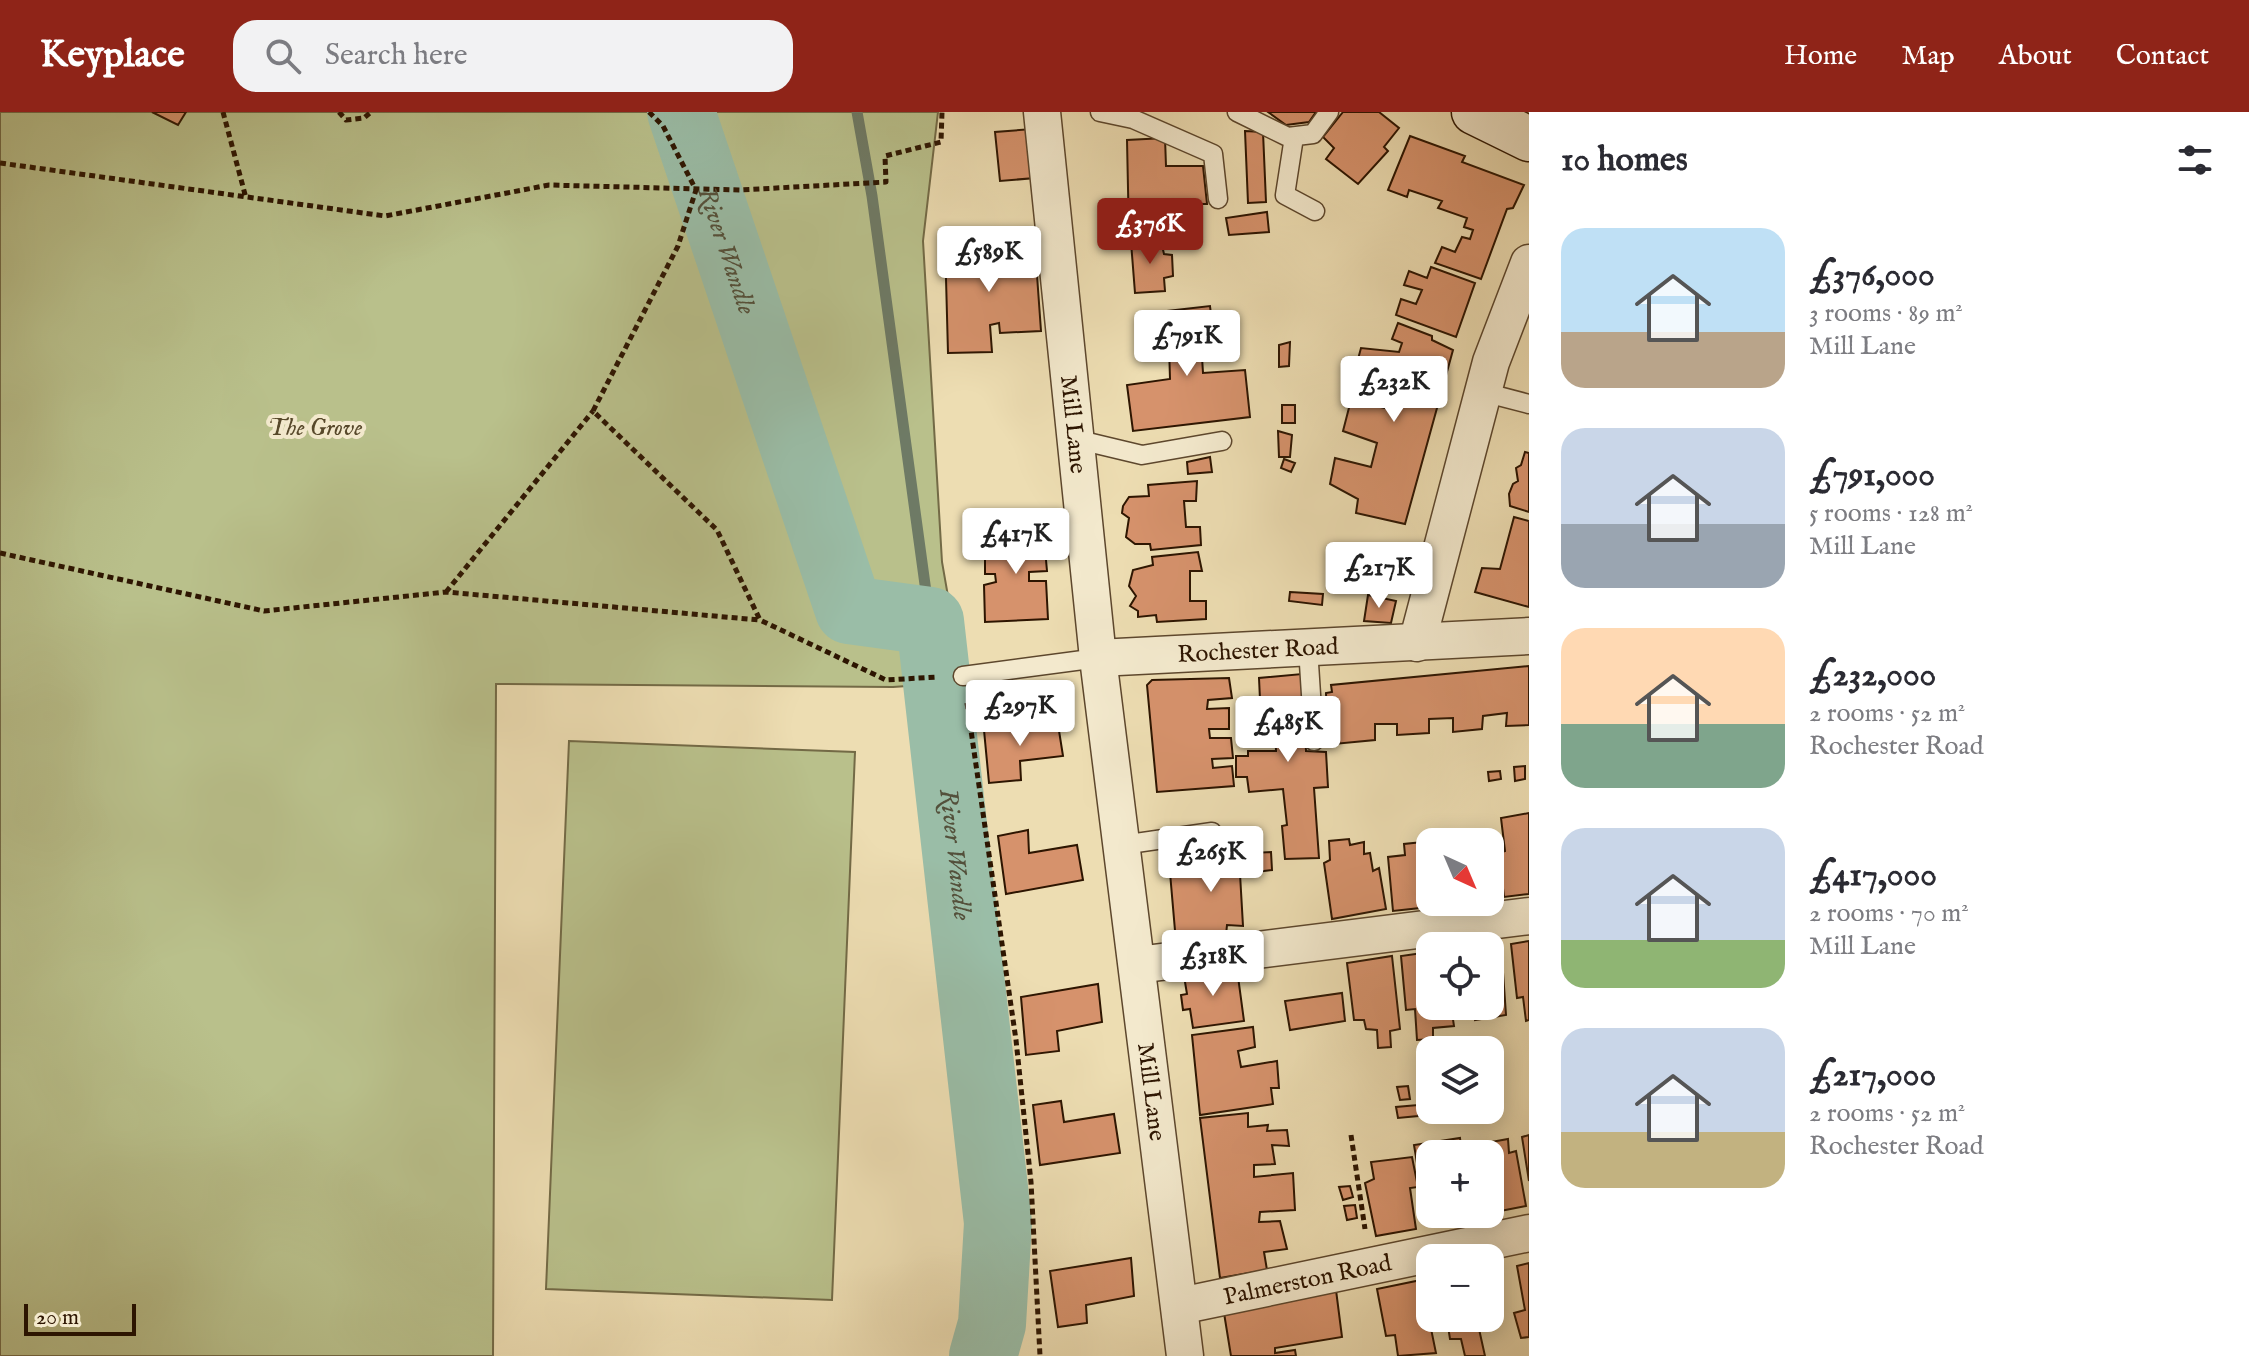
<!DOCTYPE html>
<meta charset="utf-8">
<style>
body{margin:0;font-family:"IM FELL English",serif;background:#f2f2f3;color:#2b2b33;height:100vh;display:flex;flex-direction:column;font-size:30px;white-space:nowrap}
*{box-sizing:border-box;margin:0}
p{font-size:26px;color:#7c7c81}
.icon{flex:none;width:44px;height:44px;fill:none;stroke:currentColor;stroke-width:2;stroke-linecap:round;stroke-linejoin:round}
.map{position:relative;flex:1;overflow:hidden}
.drawer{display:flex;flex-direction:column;background:#fff;width:720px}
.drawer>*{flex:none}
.needle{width:52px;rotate:136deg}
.tools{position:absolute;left:1416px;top:716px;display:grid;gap:16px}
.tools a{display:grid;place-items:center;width:88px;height:88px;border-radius:16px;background:#fff;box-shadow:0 4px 20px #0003;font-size:40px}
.scale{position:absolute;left:24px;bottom:20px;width:112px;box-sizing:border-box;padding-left:8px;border:4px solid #2d1501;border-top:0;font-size:22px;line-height:28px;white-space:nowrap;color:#2d1501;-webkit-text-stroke:6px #f3e9cd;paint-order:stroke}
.price{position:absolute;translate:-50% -68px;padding:0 18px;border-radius:8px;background:#fff;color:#222;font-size:26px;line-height:52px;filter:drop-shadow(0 2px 4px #0008)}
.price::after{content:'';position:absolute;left:50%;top:48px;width:24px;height:18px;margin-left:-12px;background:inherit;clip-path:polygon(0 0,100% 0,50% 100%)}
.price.current{background:#8f2418;color:#fff}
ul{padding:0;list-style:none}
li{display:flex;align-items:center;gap:24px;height:200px;padding:0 32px}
li span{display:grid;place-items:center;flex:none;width:224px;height:160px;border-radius:24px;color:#555}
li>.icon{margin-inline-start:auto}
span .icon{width:96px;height:96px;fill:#fffc;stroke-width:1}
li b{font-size:34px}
h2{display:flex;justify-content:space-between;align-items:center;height:96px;padding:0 32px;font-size:34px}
header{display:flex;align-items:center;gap:48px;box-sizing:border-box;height:112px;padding:0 40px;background:#8f2418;color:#fff}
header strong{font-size:38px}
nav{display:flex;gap:44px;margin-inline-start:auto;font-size:28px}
.search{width:560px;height:72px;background:#f2f2f3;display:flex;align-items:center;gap:20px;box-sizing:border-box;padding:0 28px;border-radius:24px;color:#7c7c81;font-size:30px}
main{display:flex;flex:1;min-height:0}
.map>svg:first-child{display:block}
.green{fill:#b9c08b;stroke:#736a46;stroke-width:2}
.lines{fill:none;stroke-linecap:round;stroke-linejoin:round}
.stream{stroke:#6e7a65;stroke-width:11}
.river{stroke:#9abda7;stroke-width:68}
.building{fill:#d6926c;stroke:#2d1501;stroke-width:2}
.service-casing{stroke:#5d472d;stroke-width:21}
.minor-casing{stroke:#5d472d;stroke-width:39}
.secondary-casing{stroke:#2d1501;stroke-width:47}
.path{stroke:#2d1501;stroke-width:5;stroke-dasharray:6 4;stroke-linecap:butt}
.service{stroke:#f3e9cd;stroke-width:18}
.minor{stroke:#f3e9cd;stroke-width:36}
.secondary{stroke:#f3e9cd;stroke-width:44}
.labels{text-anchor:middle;stroke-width:8;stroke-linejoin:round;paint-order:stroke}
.street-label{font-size:24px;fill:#2d1501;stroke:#f3e9cd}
.park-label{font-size:24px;font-style:italic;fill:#57482a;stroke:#f3e9cd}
.water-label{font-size:26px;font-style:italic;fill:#53503b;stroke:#f3e9cd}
</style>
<header>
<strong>Keyplace</strong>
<div class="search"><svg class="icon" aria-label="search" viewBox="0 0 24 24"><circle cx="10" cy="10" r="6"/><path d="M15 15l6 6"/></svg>Search here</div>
<nav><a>Home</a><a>Map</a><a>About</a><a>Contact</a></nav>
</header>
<main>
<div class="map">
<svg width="1529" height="1244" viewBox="0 0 1529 1244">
<rect width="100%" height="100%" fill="#edddb2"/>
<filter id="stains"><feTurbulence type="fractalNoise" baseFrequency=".0025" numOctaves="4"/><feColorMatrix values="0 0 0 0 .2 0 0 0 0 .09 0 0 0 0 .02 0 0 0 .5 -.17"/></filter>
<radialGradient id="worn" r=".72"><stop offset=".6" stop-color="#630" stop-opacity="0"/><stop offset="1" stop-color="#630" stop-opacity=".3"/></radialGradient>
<path class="green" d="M0,0H938L923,129L942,450L963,570L893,575L496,572L493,1244H0Z
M569,629L855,640L832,1188L546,1177Z"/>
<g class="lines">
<path class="stream" d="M857,0L872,84L930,509"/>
<path class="river" id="s1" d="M681,0L849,498L930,509L998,1111L992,1212L983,1244"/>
</g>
<path class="building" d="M152,0H186L178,13Z
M1268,0H1316L1309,10L1286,13Z
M1343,0H1379L1399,16L1384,35L1388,39L1358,72L1326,47L1334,36L1323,25Z
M1032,17L1035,66L1000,69L995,20Z
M1245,19L1263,20L1266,90L1248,91Z
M1410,24L1465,44L1462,50L1524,73L1513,96L1507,97L1481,167L1435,151L1442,135L1455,140L1462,125L1470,127L1473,118L1464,115L1467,106L1438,96L1442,89L1409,78L1407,85L1388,78Z
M1165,26L1166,54H1203L1207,92H1191V121L1129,124L1127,28Z
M1267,100L1269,120L1229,123L1226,106Z
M984,127L987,154H996L995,138L1035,135L1041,219L1000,221L999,211L990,213L992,240L948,241L945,129Z
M1161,129L1164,142L1172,143L1173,164L1164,166L1165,179L1135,181L1131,130Z
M1431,155L1475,171L1456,225L1396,203L1401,187L1416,192L1422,178L1404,173L1409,159L1427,166Z
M1210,194L1214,228L1201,229L1203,261L1245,258L1250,305L1133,319L1127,273L1170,267L1169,234L1150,233V201Z
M1398,211L1432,224V228L1453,238L1405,412L1356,401L1358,387L1330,372L1335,346L1371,355L1377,331L1343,319L1351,288L1385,296L1392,273L1354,262L1361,236L1399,240L1402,231L1392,227Z
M1290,230L1289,254L1279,255V233Z
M1282,293H1295V311H1282Z
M1278,319L1292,323L1290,345H1279Z
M1525,340L1529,341V400L1510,394L1509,382L1513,372L1518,369L1516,356L1521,353Z
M1210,345L1212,360L1188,362L1187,350Z
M1284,347L1295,351L1291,360L1281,356Z
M1197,369L1196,389H1184L1186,415H1200L1201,433L1151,438L1150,432H1135L1126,425L1129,406L1122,401L1123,394L1129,385L1149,384L1148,373Z
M1514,405L1529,409V495L1475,480L1482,456L1500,457Z
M1043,415L1047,459L1029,460V469H1046L1048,507L985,510L984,473L996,470L995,462H985V424Z
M1198,440L1202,459H1190V489H1206V507L1157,510L1156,503L1138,505V499L1130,494L1136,484L1129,474L1133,458L1153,453L1152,445Z
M1290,480L1323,482L1322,493L1289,489Z
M1368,483L1396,489L1391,511L1364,509Z
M1529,554V613L1506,614L1507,601L1483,604L1482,617L1453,620V606L1429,607V621L1397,623V612H1375V628L1334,632V609L1327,606L1326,581L1332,580L1331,573Z
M1302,562L1306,639L1326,640L1328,675L1314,676L1319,746L1285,747L1282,714L1287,713L1283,677L1249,680L1247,665H1236V644H1248V639H1276L1275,609H1261L1259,566Z
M1229,566L1232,586L1208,588L1207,597L1229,596V617H1209L1210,626H1231L1233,646L1212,647L1213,656L1232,654L1234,674L1157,680L1147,573L1152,568Z
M1057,606L1063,644L1020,649L1021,668L989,671L984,618Z
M1525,654V667L1515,669L1514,655Z
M1500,659L1501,667L1489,669L1488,660Z
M1529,701V782L1504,785L1499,741L1505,739L1501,706Z
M1028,718L1029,741L1077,733L1083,768L1006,782L998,724Z
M1349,727L1350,733L1364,730V742L1370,741L1373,759L1379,756L1386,797L1332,807L1324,751L1330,748L1329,729Z
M1432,729L1430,773L1418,775L1420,796L1393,799L1388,745L1405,743L1404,732Z
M1490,736L1495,785L1490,786Z
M1271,740L1272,758L1240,762L1243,814L1227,813L1226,823L1176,830L1169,749L1219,745L1220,751L1234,748V742Z
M1529,829V908L1526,909L1523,885L1517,886L1511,832Z
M1501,832L1506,903L1475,908L1473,894H1490V834H1481Z
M1430,840V894H1451L1454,914L1433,916V927L1417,928L1415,897L1406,898L1401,844Z
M1392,844L1400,917L1390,919L1391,935L1378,936L1377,918L1366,917L1364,908H1354L1347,851Z
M1237,857L1244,909L1193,916L1190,897L1183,898L1181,883L1187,882L1184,864Z
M1098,872L1102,910L1057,919L1059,939L1026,943L1021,885Z
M1342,881L1345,909L1290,918L1285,889Z
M1253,915L1255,935L1238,939L1241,955L1277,949L1279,976H1271L1273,992L1200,1003L1192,923Z
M1408,974L1410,987L1400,988L1397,975Z
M1061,989L1064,1010L1114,1002L1120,1041L1040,1053L1033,993Z
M1418,993V1004L1398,1006L1396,995Z
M1248,1001V1015L1268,1013L1267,1019L1287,1018L1289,1034L1272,1033L1275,1052L1254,1053V1065L1293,1061L1295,1098L1260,1100L1259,1110L1280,1109L1287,1137L1264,1140L1267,1158L1220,1166L1200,1006Z
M1529,1023V1069L1522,1025Z
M1460,1026L1462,1042H1430V1098L1425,1099L1414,1033Z
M1508,1027L1509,1041L1516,1039L1526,1094L1490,1101V1042H1482L1480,1032Z
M1412,1045L1418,1075L1410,1076L1416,1117L1376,1124L1365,1071L1374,1067L1371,1050Z
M1350,1074L1353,1085L1343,1088L1339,1075Z
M1355,1093L1357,1106L1347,1108L1344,1094Z
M1131,1146L1134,1184L1086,1193L1087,1211L1058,1215L1050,1159Z
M1529,1151V1225L1521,1226L1514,1201L1525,1198L1517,1154Z
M1421,1168L1436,1241L1398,1244L1395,1223L1386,1224L1377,1177Z
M1336,1178L1342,1225L1275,1236V1241L1295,1238L1296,1244H1231L1224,1201Z
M1439,1206H1482L1477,1208L1485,1244H1465L1461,1227H1450L1448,1214L1440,1216Z"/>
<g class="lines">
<defs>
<path id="service" d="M1100,0L1133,7L1213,42L1218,87
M1237,0L1288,25L1313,22L1329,0
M1294,25L1285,83L1315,99
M1483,280L1529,292
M1075,327L1142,343L1222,329
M1308,536L1314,629
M963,564L1098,546
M1122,733L1212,720"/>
<g id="minor">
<path id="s2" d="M1042,0L1098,546L1185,1244"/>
<path d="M1417,531L1491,250L1529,151"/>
<path id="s3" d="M1098,546L1529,524"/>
<path d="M1137,853L1529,804"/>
<path id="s4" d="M1180,1194L1529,1121"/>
</g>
<path id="secondary" d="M1474,0L1529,27"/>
</defs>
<use href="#service" class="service-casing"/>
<use href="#minor" class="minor-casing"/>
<use href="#secondary" class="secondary-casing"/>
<path class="path" d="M223,0L246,86
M339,0L346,8L364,6L371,0
M649,0L663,14L696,78L678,134L593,299L717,418L760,508L886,568L937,565
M0,51L385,104L549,73L740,78L886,70L885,44L941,30L942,0
M0,441L264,499L446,480L759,508
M446,480L593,299
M967,591L1016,928L1031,1070L1040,1244
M1351,1023L1365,1117"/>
<use href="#service" class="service"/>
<use href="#minor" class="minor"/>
<use href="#secondary" class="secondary"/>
</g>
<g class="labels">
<g class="street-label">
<text dy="8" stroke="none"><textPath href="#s2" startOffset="314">Mill Lane</textPath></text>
<text dy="8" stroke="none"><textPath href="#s3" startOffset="160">Rochester Road</textPath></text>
<text dy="8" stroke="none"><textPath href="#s2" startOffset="986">Mill Lane</textPath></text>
<text dy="8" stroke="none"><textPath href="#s4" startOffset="130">Palmerston Road</textPath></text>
</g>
<g class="park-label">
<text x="315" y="323">The Grove</text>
</g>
<g class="water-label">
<text dy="9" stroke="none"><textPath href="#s1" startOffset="146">River Wandle</textPath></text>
<text dy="9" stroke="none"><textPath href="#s1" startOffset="842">River Wandle</textPath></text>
</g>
</g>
<rect width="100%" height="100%" filter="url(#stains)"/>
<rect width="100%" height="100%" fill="url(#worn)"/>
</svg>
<div class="tools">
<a><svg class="needle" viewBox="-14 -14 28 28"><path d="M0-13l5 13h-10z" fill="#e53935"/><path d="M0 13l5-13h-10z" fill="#7c7c81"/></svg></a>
<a><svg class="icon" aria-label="locate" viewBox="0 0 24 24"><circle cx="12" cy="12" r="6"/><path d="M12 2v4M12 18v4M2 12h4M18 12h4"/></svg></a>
<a><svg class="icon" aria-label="layers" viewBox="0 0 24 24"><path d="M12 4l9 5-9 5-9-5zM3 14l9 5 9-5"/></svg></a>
<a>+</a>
<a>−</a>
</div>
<div class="scale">20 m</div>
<b class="price current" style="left:1150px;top:154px">£376K</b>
<b class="price" style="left:989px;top:182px">£589K</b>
<b class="price" style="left:1187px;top:266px">£791K</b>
<b class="price" style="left:1394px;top:312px">£232K</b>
<b class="price" style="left:1016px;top:464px">£417K</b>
<b class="price" style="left:1379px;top:498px">£217K</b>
<b class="price" style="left:1020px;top:636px">£297K</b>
<b class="price" style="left:1288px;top:652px">£485K</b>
<b class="price" style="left:1211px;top:782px">£265K</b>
<b class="price" style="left:1213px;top:886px">£318K</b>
</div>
<section class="drawer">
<h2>10 homes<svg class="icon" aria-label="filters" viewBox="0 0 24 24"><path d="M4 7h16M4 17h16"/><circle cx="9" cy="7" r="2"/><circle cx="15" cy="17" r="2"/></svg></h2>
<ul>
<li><span style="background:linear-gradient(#bfe0f5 65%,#b9a48a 0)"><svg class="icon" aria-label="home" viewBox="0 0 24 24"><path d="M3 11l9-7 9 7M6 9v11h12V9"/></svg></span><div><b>£376,000</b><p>3 rooms · 89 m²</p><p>Mill Lane</p></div></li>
<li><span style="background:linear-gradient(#c9d6e8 60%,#9aa5b1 0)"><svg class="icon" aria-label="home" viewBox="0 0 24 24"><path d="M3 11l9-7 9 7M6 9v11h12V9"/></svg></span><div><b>£791,000</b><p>5 rooms · 128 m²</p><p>Mill Lane</p></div></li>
<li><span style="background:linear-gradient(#ffd9b3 60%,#7fa58c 0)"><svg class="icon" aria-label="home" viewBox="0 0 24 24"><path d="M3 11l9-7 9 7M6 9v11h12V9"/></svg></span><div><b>£232,000</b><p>2 rooms · 52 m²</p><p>Rochester Road</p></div></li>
<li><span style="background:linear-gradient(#c9d6e8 70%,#8fb573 0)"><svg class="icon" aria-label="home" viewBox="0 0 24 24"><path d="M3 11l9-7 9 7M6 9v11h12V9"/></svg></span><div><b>£417,000</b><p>2 rooms · 70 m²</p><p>Mill Lane</p></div></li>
<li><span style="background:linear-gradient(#c9d6e8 65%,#c2b280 0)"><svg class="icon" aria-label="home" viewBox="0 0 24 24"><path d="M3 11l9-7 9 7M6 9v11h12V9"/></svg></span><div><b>£217,000</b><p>2 rooms · 52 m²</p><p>Rochester Road</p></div></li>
</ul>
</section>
</main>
